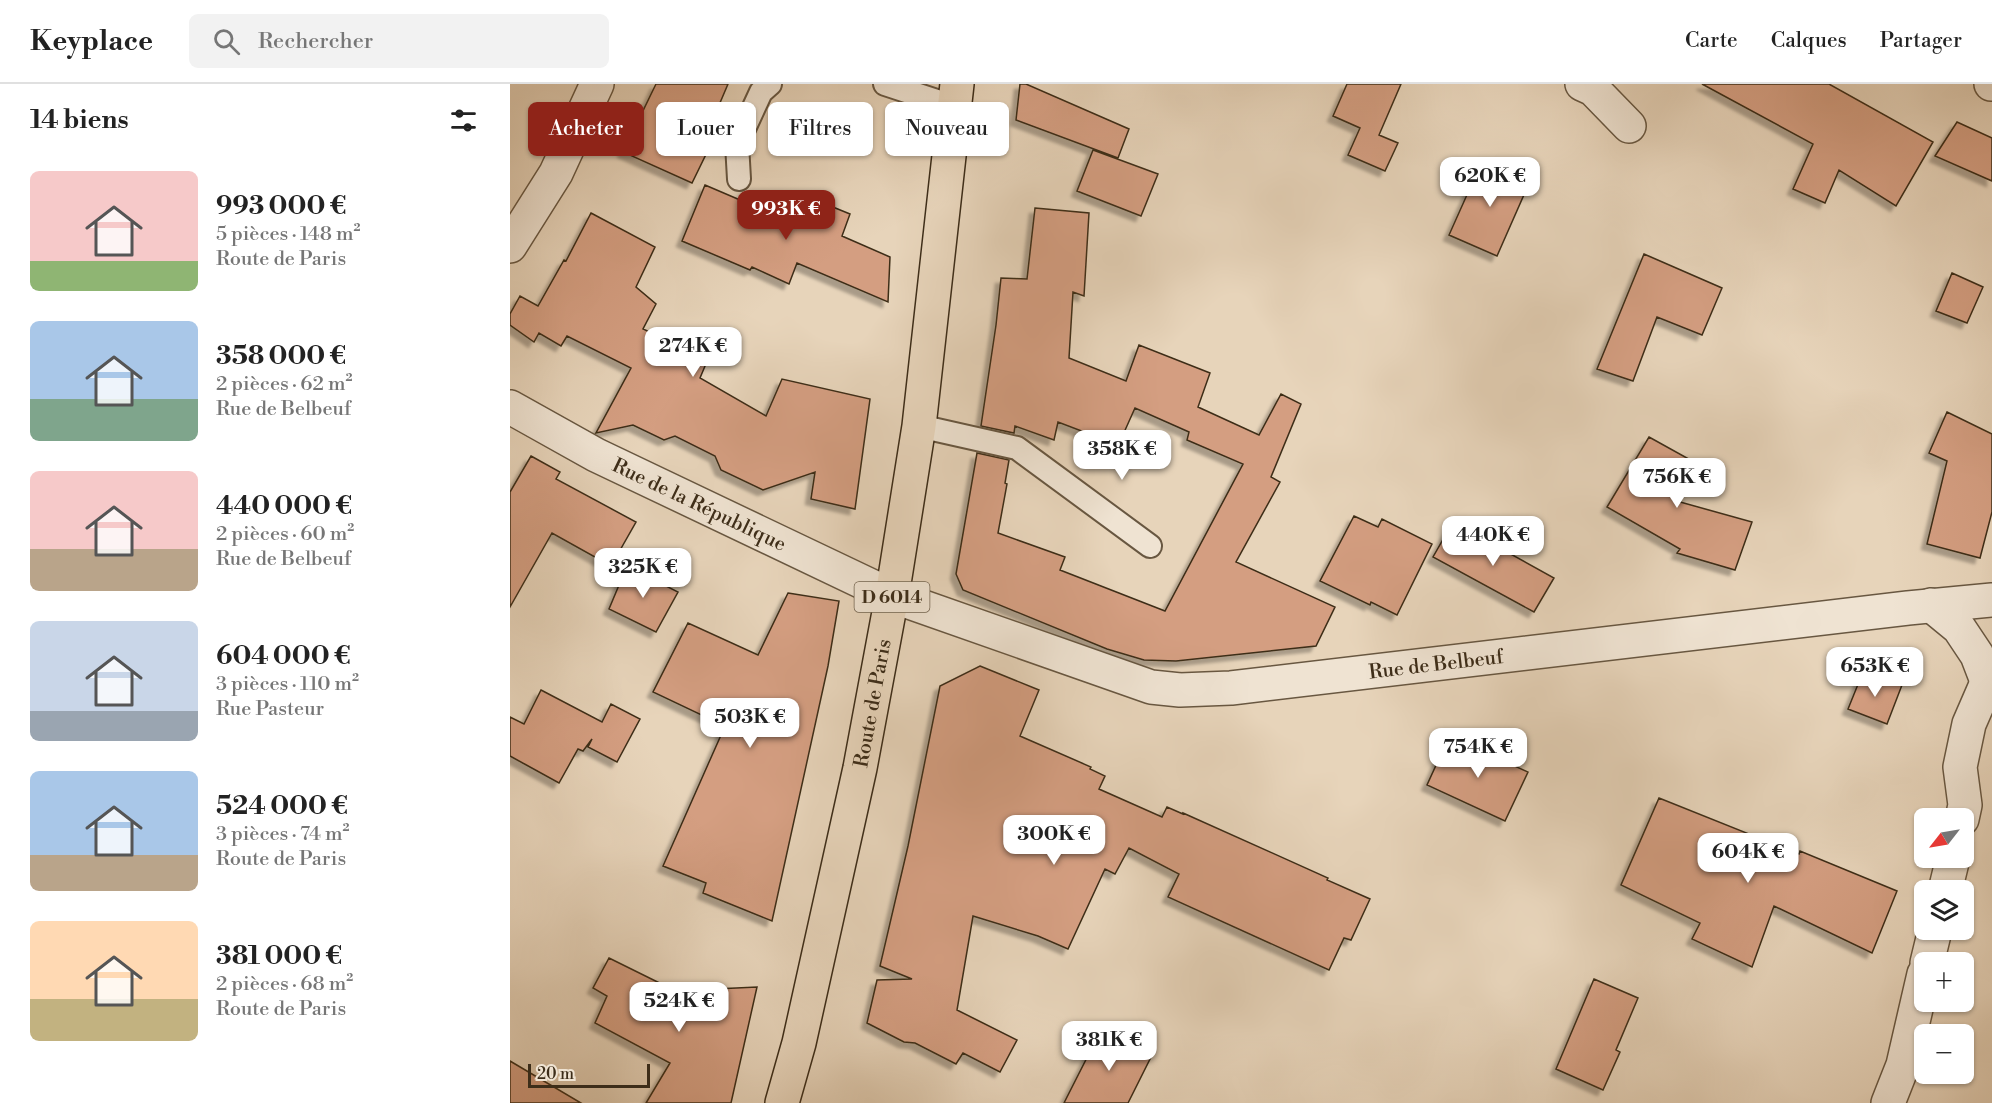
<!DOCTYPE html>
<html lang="fr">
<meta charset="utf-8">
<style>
body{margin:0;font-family:"Libre Bodoni",serif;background:#f2f2f2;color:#222;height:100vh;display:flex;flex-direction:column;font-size:22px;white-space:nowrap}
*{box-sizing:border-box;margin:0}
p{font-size:20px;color:#767676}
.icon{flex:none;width:33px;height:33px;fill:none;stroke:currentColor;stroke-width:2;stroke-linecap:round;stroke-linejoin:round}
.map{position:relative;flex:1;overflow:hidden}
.panel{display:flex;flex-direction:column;background:#fff;width:510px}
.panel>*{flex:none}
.top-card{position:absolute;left:18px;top:18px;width:570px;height:54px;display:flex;gap:12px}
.needle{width:39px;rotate:239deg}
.tools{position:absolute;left:1404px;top:724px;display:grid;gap:12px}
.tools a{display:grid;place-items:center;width:60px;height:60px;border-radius:9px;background:#fff;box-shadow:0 2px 4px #0004;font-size:30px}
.scale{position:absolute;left:18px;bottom:15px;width:122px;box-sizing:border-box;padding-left:6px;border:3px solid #3d2d19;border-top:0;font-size:16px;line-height:21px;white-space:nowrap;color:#3d2d19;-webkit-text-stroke:4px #efe3d2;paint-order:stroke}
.price{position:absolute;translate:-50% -51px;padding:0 14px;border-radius:12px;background:#fff;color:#222;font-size:20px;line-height:39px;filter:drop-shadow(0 2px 3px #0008)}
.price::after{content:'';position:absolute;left:50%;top:36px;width:18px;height:14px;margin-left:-9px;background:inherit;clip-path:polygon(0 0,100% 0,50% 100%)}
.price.on{background:#8f2418;color:#fff}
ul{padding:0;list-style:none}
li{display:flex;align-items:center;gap:18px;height:150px;padding:0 30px}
li span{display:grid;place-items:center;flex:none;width:168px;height:120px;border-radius:9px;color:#555}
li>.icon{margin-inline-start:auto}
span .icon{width:72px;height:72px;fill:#fffc;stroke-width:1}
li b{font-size:26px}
h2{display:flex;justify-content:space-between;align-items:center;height:72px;padding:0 30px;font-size:26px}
.pill{padding:0 21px;border-radius:9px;background:#fff;box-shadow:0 2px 4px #0004;font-size:21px;line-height:54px}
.pill.on{background:#8f2418;color:#fff}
header{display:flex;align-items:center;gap:36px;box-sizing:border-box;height:84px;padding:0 30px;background:#fff;border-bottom:2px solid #e0e0e0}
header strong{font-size:28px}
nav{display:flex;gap:33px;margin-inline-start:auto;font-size:21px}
.search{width:420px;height:54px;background:#f2f2f2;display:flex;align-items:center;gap:15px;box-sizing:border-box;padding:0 21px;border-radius:9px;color:#767676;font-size:22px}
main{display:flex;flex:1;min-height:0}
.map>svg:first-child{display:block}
.building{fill:#d49e81;stroke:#3d2d19;stroke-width:1.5;filter:url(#shadow)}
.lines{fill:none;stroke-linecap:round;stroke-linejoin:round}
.service-casing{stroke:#685741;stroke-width:26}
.minor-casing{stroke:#685741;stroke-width:36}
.tertiary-casing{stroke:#685741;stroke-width:36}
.primary-casing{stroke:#3d2d19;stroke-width:36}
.service{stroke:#efe3d2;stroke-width:22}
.minor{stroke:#efe3d2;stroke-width:33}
.tertiary{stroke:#efe3d2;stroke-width:33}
.primary{stroke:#e7d4ba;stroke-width:33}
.labels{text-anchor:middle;stroke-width:4.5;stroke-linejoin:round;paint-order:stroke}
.shield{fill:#efe3d2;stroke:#726450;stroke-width:1.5}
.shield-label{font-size:18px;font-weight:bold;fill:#3d2d19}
.street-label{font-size:20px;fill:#3d2d19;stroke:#efe3d2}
</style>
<header>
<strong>Keyplace</strong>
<div class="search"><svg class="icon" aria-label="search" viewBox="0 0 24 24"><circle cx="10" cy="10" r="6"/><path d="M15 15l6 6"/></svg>Rechercher</div>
<nav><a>Carte</a><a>Calques</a><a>Partager</a></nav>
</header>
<main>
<section class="panel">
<h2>14 biens<svg class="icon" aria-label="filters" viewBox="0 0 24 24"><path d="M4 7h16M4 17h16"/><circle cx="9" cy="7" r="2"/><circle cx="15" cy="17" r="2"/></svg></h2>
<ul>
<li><span style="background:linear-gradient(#f6c9c9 75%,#8fb573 0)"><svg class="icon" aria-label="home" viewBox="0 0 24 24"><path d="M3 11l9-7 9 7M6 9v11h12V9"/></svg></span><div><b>993 000 €</b><p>5 pièces · 148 m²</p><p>Route de Paris</p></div></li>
<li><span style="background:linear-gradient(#a9c7e8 65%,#7fa58c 0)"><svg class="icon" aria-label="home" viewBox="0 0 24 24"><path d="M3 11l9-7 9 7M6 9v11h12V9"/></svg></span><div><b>358 000 €</b><p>2 pièces · 62 m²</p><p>Rue de Belbeuf</p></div></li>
<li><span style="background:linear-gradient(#f6c9c9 65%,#b9a48a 0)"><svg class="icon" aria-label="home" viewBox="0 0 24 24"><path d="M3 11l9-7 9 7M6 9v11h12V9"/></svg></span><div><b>440 000 €</b><p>2 pièces · 60 m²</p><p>Rue de Belbeuf</p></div></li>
<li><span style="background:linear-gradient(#c9d6e8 75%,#9aa5b1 0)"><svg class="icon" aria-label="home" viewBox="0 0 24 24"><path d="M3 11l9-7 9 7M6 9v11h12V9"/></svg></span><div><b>604 000 €</b><p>3 pièces · 110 m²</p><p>Rue Pasteur</p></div></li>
<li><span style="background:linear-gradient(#a9c7e8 70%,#b9a48a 0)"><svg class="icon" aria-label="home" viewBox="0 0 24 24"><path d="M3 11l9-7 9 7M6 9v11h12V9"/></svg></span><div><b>524 000 €</b><p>3 pièces · 74 m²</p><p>Route de Paris</p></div></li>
<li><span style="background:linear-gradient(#ffd9b3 65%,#c2b280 0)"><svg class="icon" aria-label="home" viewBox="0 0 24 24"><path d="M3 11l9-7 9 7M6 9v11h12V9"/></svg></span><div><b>381 000 €</b><p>2 pièces · 68 m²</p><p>Route de Paris</p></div></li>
</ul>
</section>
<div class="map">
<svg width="1482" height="1019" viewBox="0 0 1482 1019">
<defs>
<filter id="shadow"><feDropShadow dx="-5.5" dy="5.5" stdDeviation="1.5" flood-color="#0004"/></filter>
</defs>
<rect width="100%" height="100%" fill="#e7d4ba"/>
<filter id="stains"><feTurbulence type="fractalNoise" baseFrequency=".00333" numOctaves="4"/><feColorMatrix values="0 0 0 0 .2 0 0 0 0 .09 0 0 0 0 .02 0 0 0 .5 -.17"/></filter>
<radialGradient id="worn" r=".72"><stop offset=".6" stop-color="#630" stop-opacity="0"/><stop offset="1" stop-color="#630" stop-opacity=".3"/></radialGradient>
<path class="building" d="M146,0H218L195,54L202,58L182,99L113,68Z
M510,0H516L619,45L608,74L506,36Z
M837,0H891L869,51L888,59L875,87L838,71L850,44L823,32Z
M1192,0H1319L1423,58L1386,122L1329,86L1315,119L1283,105L1303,60Z
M1447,38L1482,54V97L1425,72Z
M583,66L648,90L631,132L567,107Z
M973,75L1020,97L987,172L939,151Z
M195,101L272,134L281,112L310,125L313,119L340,130L332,152L380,173L378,218L287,179L279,200L242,183L240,186L172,157Z
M525,124L579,129L574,212L563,208L559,274L616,297L629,261L700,289L688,323L749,351L771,310L791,320L761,393L770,398L726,478L825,523L806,562L666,577L634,576L597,565L453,506L446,490L467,369L499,376L495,399L497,400L488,449L555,473L550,486L655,527L733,380L677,356L679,348L625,324L612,353L606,352L603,359L548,338L544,356L505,342L504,349L471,342L486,241L491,194L517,195Z
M81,129L145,163L126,203L146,220L133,245L198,275L190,294L256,332L272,295L360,315L345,425L301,415L305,388L253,406L211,386L205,372L165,352L154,356L123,341L86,349L121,284L57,252L51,262L29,249L24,258L0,241V230L10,212L28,222L54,176L56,177Z
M1134,170L1212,204L1192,251L1147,233L1123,297L1087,285Z
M1442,189L1473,203L1457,239L1426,227Z
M1437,328L1482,350V428L1470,474L1417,460L1437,377L1419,369Z
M1139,353L1186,379L1163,416L1242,438L1225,486L1167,469L1170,465L1097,423Z
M21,372L50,388L46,395L126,438L101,482L42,449L0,523V408Z
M844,432L868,443L872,435L922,460L887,531L861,518L860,521L810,497Z
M943,438L1044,494L1024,528L923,473Z
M117,482L168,508L146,548L99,525Z
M278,509L329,517L318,582L262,837L193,809L196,799L153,782L215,642L143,608L178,539L248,571Z
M470,582L529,606L510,652L581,683L580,685L595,692L589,705L652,733L657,723L673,730V729L818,794L817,796L860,815L841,856L834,854L819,886L658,813L669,790L619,764L605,790L595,785L558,865L528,852L463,832L447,926L507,956L490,988L453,969L446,980L405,959L394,958L357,939L367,896L402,895L370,882L398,762L430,602Z
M1353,588L1392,601L1377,640L1338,625Z
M31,606L92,638L101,620L130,635L107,678L78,663L82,655L73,667L68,665L49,699L0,672V633L14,640Z
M938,655L972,670L974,668L1018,688L995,737L917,701Z
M1149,714L1289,770L1290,767L1387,807L1362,869L1264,822L1242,883L1182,855L1190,839L1111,801Z
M99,874L196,922L205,905L247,903L221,1019H136L160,979L85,939L97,912L83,904Z
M1084,895L1128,914L1106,966L1110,968L1093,1006L1046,985Z
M591,946L642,971L618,1019H554Z
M0,977L71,1019H0Z"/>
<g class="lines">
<defs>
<path id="service" d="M375,0L445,23
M229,95L227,60L251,8L260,0
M409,342L507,364L640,462"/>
<g id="minor">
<path d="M1072,0L1083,5L1119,42"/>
<path d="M1481,0H1482"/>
<path d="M0,162L46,89L87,0"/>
<path id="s1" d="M0,323L86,371L382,512"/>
<path d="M1421,521L1449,544L1467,571L1477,597"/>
<path d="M1452,735L1455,721L1450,683L1459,640L1482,587"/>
<path d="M1435,807L1443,774"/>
<path d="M1417,879L1425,846"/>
<path d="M1378,1019L1393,981L1414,890"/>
</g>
<g id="tertiary">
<path id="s2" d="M382,512L641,603L670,606L721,604L1398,524L1482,516"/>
</g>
<g id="primary">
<path id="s3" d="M272,1019L289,959L350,684L382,512L409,342L447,0"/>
</g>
</defs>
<use href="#service" class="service-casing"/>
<use href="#minor" class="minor-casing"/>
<use href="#tertiary" class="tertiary-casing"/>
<use href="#primary" class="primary-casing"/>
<use href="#service" class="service"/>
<use href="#minor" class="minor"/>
<use href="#tertiary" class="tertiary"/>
<use href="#primary" class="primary"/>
</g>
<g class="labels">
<rect class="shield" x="344.5" y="498" width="75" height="30" rx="4.5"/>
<g class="shield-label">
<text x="382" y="519">D 6014</text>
</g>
<g class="street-label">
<text dy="7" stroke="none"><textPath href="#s1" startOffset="213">Rue de la République</textPath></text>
<text dy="7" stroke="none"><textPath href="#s2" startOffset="561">Rue de Belbeuf</textPath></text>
<text dy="7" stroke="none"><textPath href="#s3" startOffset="410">Route de Paris</textPath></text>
</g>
</g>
<rect width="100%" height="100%" filter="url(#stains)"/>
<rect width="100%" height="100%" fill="url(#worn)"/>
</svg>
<div class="tools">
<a><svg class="needle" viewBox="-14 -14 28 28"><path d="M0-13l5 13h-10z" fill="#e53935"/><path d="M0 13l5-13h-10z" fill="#767676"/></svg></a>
<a><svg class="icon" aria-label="layers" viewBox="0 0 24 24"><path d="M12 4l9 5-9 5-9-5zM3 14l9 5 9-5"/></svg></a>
<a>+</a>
<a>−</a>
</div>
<div class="scale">20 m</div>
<b class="price" style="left:980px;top:124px">620K €</b>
<b class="price on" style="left:276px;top:157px">993K €</b>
<b class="price" style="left:183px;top:294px">274K €</b>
<b class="price" style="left:612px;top:397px">358K €</b>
<b class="price" style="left:1167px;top:425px">756K €</b>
<b class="price" style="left:983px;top:483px">440K €</b>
<b class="price" style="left:133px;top:515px">325K €</b>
<b class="price" style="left:1365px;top:614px">653K €</b>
<b class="price" style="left:240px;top:665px">503K €</b>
<b class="price" style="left:968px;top:695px">754K €</b>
<b class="price" style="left:544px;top:782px">300K €</b>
<b class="price" style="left:1238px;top:800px">604K €</b>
<b class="price" style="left:169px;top:949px">524K €</b>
<b class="price" style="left:599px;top:988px">381K €</b>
<div class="top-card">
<a class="pill on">Acheter</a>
<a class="pill">Louer</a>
<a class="pill">Filtres</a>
<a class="pill">Nouveau</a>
</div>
</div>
</main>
